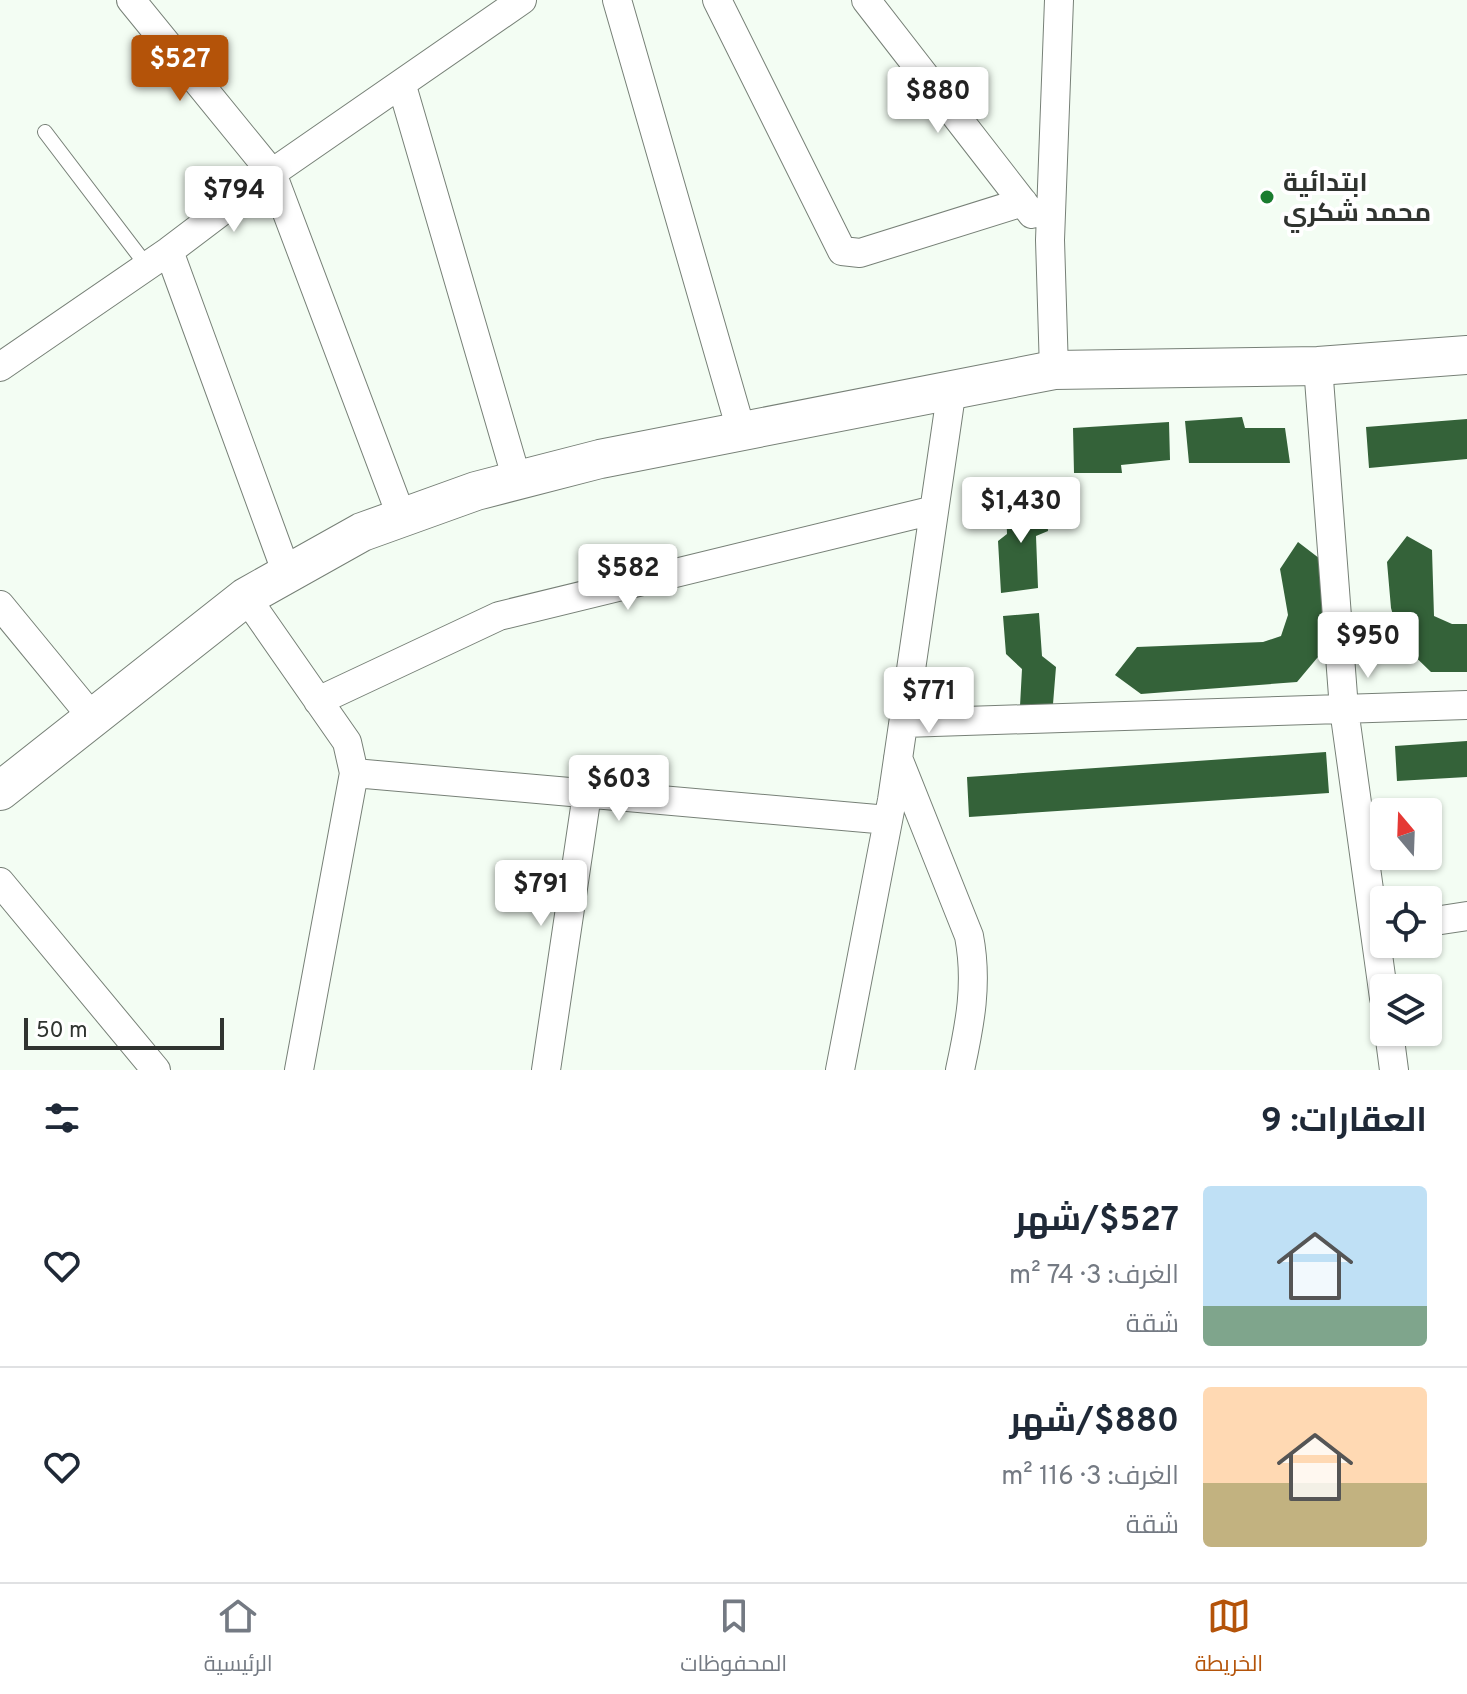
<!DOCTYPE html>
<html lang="ar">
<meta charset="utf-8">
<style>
body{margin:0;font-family:Overpass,Cairo,sans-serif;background:#f6f6f7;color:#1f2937;direction:rtl;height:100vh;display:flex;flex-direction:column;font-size:30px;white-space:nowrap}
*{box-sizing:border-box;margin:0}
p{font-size:26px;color:#747a83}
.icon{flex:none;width:44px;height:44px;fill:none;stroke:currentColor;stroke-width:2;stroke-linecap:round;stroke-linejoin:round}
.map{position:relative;height:1070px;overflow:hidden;direction:ltr}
.drawer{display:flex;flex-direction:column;background:#fff;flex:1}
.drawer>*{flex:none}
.needle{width:52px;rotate:341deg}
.tools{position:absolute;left:1370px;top:798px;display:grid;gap:16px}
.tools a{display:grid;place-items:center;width:72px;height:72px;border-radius:8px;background:#fff;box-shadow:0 2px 6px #0004;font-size:40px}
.scale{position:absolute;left:24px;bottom:20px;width:200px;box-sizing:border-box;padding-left:8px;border:4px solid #303430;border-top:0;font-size:22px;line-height:28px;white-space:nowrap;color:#303430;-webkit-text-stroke:6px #fff;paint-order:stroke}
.price{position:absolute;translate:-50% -68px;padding:0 18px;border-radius:8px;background:#fff;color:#222;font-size:26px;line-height:52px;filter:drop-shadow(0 2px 4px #0008)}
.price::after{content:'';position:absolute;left:50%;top:48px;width:24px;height:18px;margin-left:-12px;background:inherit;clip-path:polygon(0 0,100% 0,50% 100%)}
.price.active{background:#b45309;color:#fff}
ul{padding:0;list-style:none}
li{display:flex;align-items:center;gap:24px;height:200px;padding:0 40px}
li+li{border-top:2px solid #e0e1e3}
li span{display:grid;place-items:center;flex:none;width:224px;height:160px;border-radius:8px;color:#555}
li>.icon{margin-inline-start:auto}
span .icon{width:96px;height:96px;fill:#fffc;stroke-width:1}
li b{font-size:34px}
h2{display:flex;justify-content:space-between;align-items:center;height:96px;padding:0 40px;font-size:34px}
.tab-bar{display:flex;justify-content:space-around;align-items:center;height:112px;border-top:2px solid #e0e1e3;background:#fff;font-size:22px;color:#747a83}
.tab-bar a{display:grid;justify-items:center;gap:4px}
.tab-bar .active{color:#b45309}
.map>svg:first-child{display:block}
.building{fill:#346239}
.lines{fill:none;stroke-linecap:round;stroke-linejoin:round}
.lane-casing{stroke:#778077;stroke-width:16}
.street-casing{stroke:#778077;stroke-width:30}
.secondary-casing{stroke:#778077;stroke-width:40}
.lane{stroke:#fff;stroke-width:14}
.street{stroke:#fff;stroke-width:28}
.secondary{stroke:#fff;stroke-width:38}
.poi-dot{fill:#1a7c2f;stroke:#fff;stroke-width:3}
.labels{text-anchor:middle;stroke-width:8;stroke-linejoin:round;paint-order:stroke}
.poi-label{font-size:26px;font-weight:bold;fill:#303430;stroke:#fff;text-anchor:start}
</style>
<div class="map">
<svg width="1467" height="1070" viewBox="0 0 1467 1070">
<rect width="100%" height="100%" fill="#f3fdf3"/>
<path class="building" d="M1242,417L1245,428H1285L1290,463H1189L1185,421Z
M1467,419V459L1369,468L1366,427Z
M1169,422L1170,460L1121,465L1122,473H1074L1073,428Z
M1038,497L1047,513L1048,531L1036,536L1038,588L1001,593L998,541L1007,534L1006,501Z
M1407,536L1432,550L1434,616L1452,624H1467V672H1431L1401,643L1391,608L1387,562Z
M1298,542L1328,565V645L1297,682L1141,694L1115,675L1137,647L1263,642L1281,636L1288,615L1280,569Z
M1039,613L1042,656L1056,667L1053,704L1020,706L1022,669L1006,654L1003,616Z
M1467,741V777L1397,781L1395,746Z
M1326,752L1329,793L969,817L967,777Z"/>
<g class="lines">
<defs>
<path id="lane" d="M45,132L147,266"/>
<path id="street" d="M131,0L272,173L402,518
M617,0L741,430
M717,0L842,251L860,253L1023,202
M866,0L1032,214
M402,86L517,480
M1318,366L1344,709L1384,998
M0,367L169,251
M1054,370L1050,240L1059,0
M287,574L169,251L272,173L522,0
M246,597L347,742L354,773L299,1070
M0,605L92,717
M318,701L499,616L934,510
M904,723L1467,705
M898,758L969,936C978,983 970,1024 960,1070
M354,773L888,820
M0,882L156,1070
M1428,922L1467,916
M1389,1032L1394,1070
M546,1070L587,794
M840,1070L892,800L952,388"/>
<path id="secondary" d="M0,791L246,597L362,532L476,491L600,459L1054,370L1318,366L1467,355"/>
</defs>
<use href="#lane" class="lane-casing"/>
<use href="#street" class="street-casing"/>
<use href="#secondary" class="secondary-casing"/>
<use href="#lane" class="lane"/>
<use href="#street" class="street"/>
<use href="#secondary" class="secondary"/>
</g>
<circle class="poi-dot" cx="1267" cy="197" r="8"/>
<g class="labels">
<g class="poi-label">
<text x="1283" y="191">ابتدائية<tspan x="1283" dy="30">محمد شكري</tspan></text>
</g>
</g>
</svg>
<div class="tools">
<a><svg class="needle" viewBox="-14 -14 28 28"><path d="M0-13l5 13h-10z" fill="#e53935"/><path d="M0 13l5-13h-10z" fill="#747a83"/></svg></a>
<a><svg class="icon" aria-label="locate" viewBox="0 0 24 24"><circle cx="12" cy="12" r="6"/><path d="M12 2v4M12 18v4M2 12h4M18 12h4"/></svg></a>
<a><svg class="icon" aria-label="layers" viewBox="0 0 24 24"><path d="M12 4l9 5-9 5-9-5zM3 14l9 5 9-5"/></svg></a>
</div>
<div class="scale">50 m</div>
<b class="price active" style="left:180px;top:103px">$527</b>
<b class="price" style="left:938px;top:135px">$880</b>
<b class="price" style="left:234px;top:234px">$794</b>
<b class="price" style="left:1021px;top:545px">$1,430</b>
<b class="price" style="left:628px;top:612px">$582</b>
<b class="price" style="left:1368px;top:680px">$950</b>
<b class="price" style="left:929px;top:735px">$771</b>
<b class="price" style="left:619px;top:823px">$603</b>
<b class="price" style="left:541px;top:928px">$791</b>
</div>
<section class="drawer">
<h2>العقارات: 9<svg class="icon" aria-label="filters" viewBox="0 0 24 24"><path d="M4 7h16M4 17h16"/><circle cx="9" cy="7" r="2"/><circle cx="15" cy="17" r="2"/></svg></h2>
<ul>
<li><span style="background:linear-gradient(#bfe0f5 75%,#7fa58c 0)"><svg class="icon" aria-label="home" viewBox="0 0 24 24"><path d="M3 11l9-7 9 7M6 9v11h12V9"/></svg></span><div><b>$527/شهر</b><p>الغرف: 3 · 74 m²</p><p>شقة</p></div><svg class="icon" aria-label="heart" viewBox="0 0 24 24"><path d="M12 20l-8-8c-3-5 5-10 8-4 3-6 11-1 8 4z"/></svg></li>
<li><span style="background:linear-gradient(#ffd9b3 60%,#c2b280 0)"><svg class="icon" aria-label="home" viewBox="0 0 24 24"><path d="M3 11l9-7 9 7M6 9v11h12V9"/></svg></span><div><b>$880/شهر</b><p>الغرف: 3 · 116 m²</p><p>شقة</p></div><svg class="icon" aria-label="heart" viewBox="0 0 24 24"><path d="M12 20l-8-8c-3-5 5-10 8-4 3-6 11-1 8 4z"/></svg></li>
</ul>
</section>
<nav class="tab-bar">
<a class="active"><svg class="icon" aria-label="map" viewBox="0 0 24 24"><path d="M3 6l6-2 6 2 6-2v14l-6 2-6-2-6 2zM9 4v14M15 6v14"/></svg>الخريطة</a>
<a><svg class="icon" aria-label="saved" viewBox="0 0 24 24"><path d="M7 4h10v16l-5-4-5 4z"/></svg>المحفوظات</a>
<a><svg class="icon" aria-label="home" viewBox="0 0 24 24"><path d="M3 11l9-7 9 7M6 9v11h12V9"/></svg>الرئيسية</a>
</nav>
